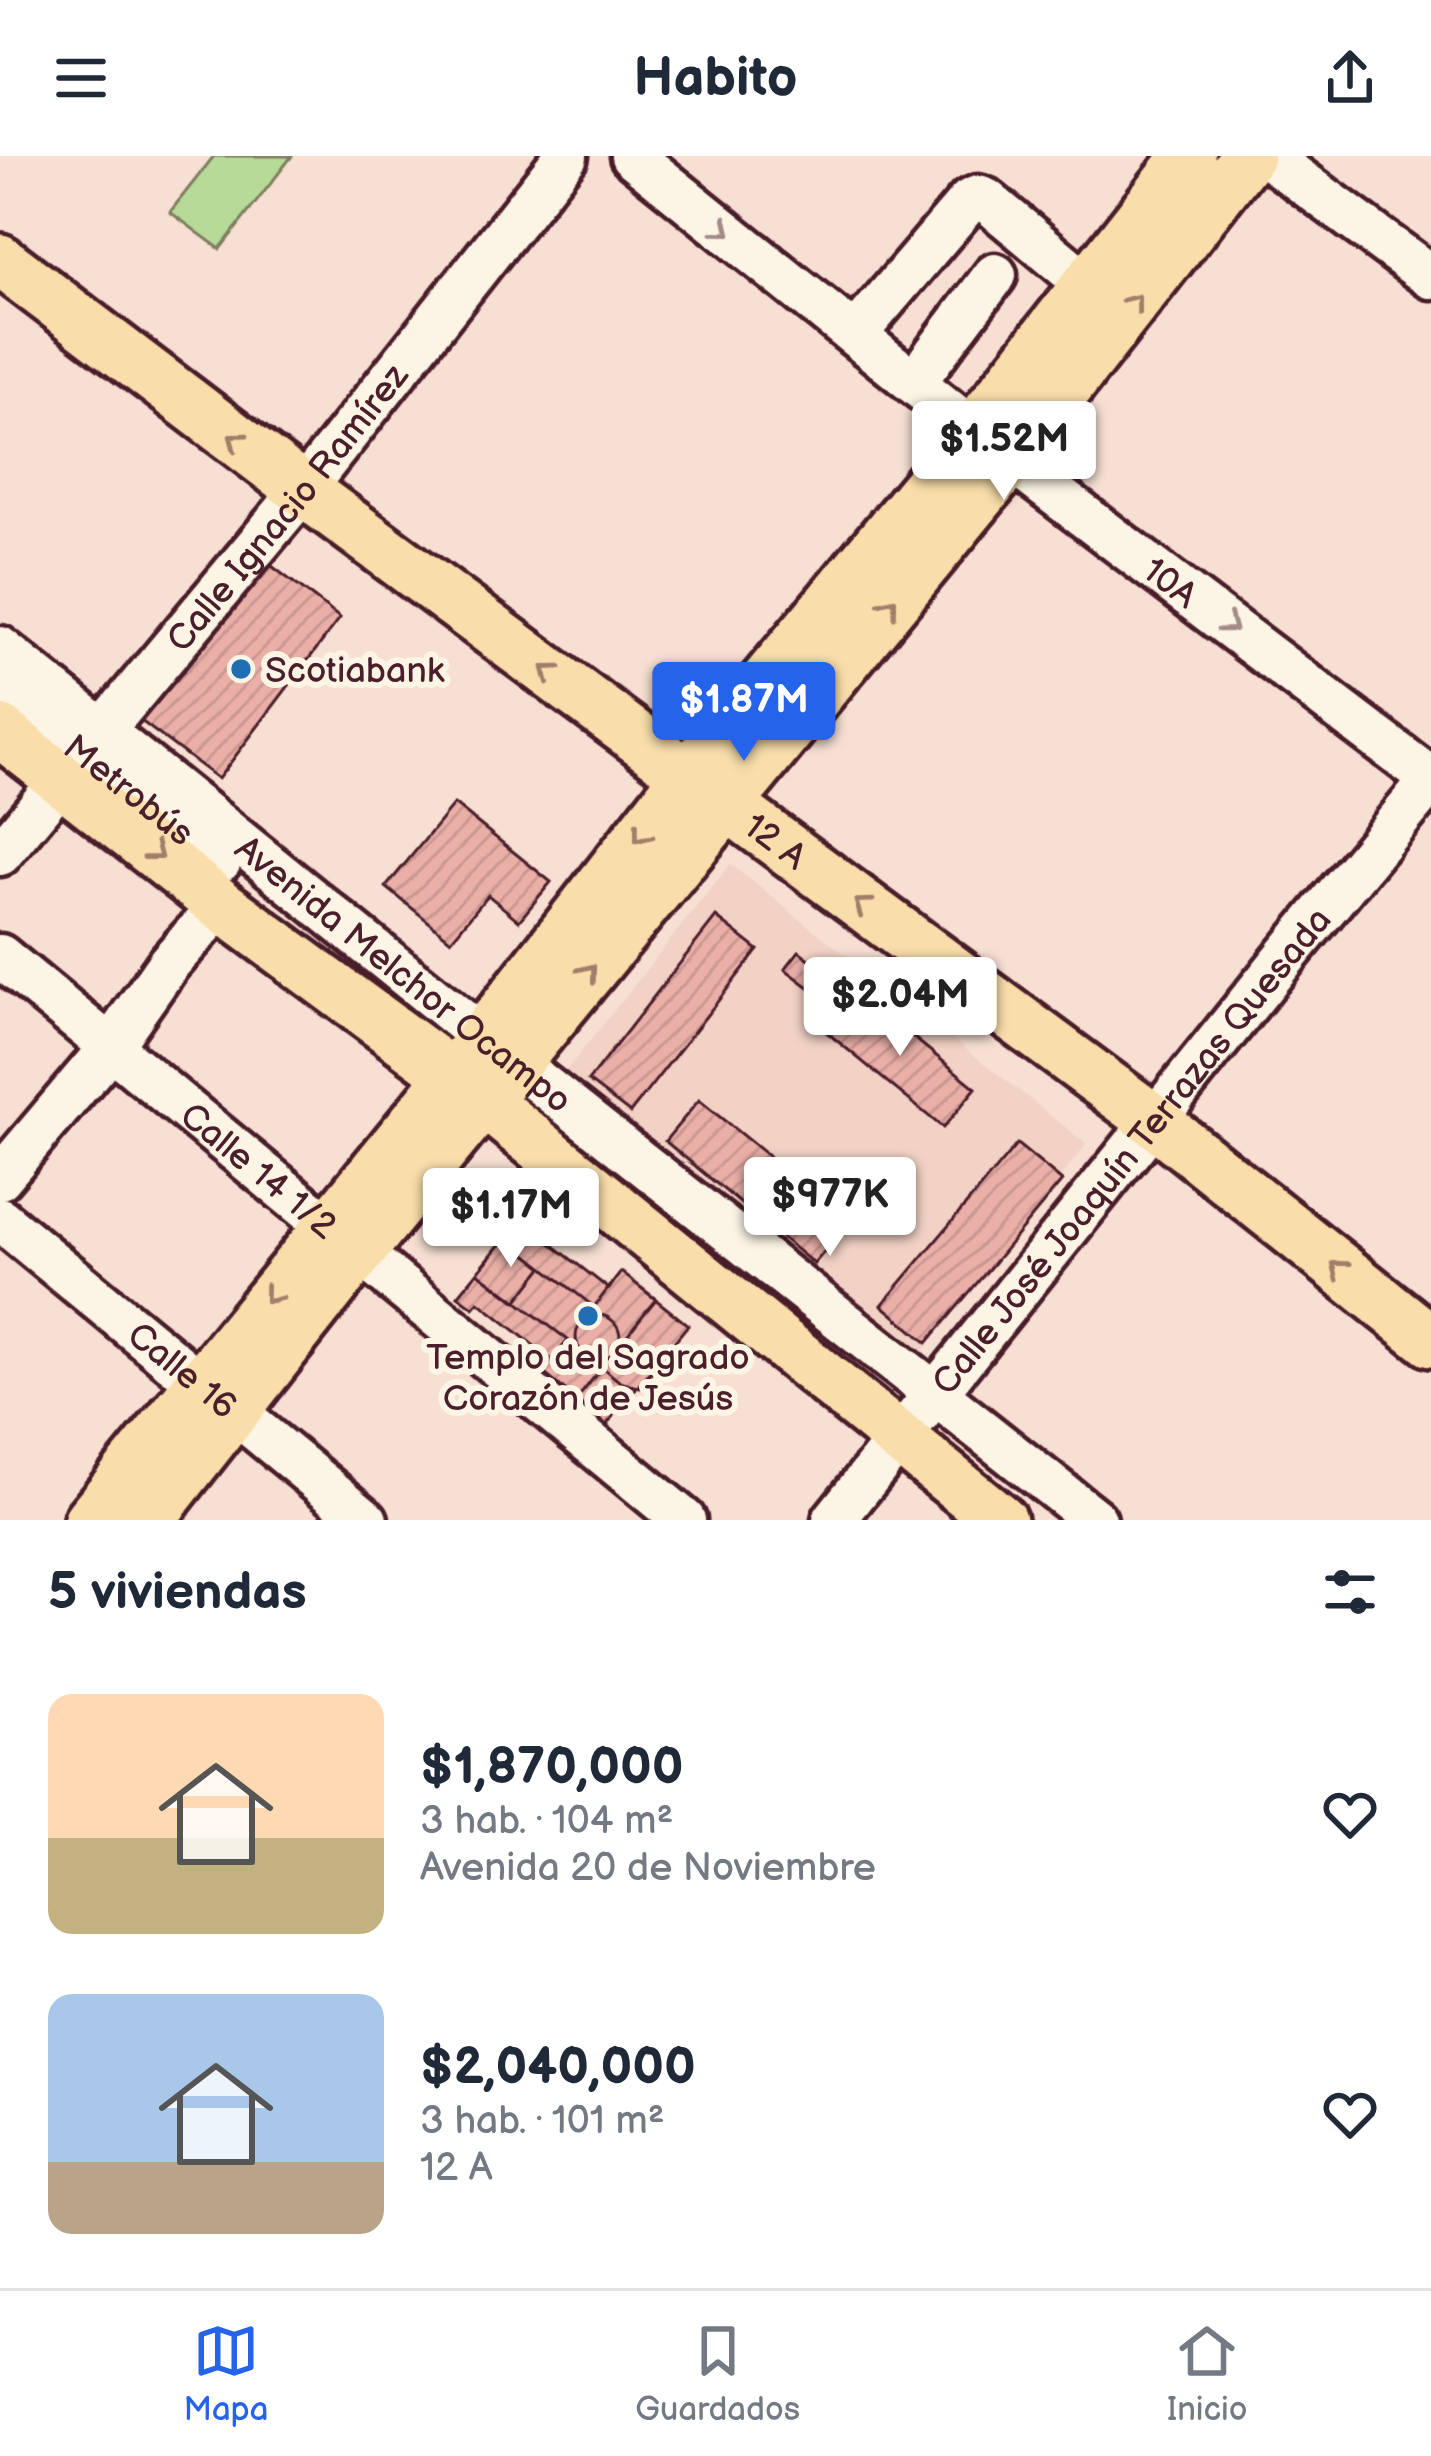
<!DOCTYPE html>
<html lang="es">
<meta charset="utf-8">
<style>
body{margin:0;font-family:"Balsamiq Sans",sans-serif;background:#f6f6f7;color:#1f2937;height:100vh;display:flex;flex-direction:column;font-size:45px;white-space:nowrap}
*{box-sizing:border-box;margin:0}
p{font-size:39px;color:#747a83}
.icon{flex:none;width:66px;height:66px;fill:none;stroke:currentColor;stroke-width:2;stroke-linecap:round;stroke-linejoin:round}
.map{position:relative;height:1364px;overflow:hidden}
.drawer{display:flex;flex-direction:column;background:#fff;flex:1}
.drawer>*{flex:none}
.price{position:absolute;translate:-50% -102px;padding:0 27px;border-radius:12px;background:#fff;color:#222;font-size:39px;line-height:78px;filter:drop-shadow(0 3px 6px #0008)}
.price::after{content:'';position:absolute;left:50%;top:72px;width:36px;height:27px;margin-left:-18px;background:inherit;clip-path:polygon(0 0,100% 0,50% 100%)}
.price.current{background:#2563eb;color:#fff}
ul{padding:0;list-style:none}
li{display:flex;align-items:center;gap:36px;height:300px;padding:0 48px}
li span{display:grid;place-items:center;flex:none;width:336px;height:240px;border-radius:24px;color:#555}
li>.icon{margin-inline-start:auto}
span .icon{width:144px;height:144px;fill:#fffc;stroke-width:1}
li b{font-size:51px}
h2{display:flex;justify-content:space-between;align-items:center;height:144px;padding:0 48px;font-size:51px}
header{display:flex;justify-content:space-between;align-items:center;height:156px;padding:0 48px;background:#fff;font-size:54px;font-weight:700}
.dock{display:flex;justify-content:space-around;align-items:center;height:168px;border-top:3px solid #e0e1e3;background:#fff;font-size:33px;color:#747a83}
.dock a{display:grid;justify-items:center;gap:6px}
.dock .current{color:#2563eb}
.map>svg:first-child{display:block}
.built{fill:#f3d2c6}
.garden{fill:#b5db97;stroke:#807d61;stroke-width:3}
.building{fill:url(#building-hatch);stroke:#4a1f2b;stroke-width:3}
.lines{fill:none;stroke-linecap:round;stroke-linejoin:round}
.minor-casing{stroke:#4a1f2b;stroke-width:51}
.major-casing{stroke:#4a1f2b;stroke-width:60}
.minor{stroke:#fcf5e5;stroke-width:42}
.major{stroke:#f9deab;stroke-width:51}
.oneway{stroke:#a38a88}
.oneway2{stroke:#a27e6b}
.poi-dot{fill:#1f6fb2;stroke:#fcf5e5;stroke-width:4.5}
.labels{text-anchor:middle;stroke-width:12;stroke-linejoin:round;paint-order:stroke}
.street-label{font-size:36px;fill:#4a1f2b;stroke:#fcf5e5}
.poi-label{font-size:36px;fill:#4a1f2b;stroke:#fcf5e5;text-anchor:start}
</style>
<header><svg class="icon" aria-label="menu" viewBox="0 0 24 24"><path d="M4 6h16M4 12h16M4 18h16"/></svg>Habito<svg class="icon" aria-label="share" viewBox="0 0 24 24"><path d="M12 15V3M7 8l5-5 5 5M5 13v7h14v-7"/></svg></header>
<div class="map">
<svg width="1431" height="1364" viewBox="0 0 1431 1364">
<defs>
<pattern id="building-hatch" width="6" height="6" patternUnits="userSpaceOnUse" patternTransform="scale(3)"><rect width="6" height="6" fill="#eab0a8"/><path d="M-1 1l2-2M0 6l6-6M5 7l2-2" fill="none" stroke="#ca9791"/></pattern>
</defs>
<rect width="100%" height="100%" fill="#f7e0d3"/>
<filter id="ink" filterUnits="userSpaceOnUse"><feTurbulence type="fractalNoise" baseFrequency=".00833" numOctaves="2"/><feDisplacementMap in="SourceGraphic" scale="24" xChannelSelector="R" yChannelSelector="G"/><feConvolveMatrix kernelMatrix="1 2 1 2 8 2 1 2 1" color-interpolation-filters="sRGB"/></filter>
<g filter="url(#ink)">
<path class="built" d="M730,708L1087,988L915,1206L558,925Z"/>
<path class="garden" d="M214,0H292L220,93L170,56Z"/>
<path class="building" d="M264,404L340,462L218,623L141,565Z
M454,648L551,726L519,765L488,739L451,784L386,731Z
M716,761L758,794L630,957L588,925Z
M799,795L832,820L818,838L785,813Z
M856,835L976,932L943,972L824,874Z
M699,944L849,1066L814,1108L665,985Z
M1017,988L1062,1025L927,1187L882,1149Z
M526,1056L541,1068L535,1075L609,1133L621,1116L688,1169L604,1272L540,1219L552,1204L479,1146L474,1152L458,1140Z
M506,1082L594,1151L621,1116L656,1143L628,1178L649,1194L656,1211L640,1232L620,1226L602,1211L575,1246L540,1219L568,1184L478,1116Z
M506,1082L543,1111L516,1146L478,1116Z
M576 1181a22 22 0 1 1 44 0a22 22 0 1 1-44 0Z"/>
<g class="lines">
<defs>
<g id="minor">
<path id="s1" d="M632,0L1010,304L1431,623"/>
<path d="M1267,0L1431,121"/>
<path d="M855,179L969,45L978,41L986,44L1088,129"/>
<path d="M914,226L995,119"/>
<path id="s2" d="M0,492L482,881L1095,1364"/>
<path id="s3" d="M0,531L220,705"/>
<path id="s4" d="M0,698L303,334L566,0"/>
<path id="s5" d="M0,800L684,1364"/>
<path d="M0,1022L109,893L169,807L221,749"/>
<path id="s6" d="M0,1063L366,1364"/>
<path id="s7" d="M834,1364L1287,799L1431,625"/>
</g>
<g id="major">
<path id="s8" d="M0,104L303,334L1156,966L1431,1185"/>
<path d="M0,575L221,749L453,920L1000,1364"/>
<path d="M90,1364L453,920L688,619L974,274L1189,0"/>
<path d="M148,1364L359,1096L1010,304L1248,0"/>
</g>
</defs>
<use href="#minor" class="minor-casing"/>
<use href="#major" class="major-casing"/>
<use href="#minor" class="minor"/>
<use href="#major" class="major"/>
</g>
<defs><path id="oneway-chevron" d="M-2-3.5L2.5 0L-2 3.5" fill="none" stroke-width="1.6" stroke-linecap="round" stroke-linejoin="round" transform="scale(3)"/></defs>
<g class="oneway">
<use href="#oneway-chevron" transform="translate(723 73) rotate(39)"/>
<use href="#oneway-chevron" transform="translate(1229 469) rotate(37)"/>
</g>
<g class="oneway2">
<use href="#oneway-chevron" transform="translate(1134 146) rotate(-52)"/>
<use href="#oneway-chevron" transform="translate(236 284) rotate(-143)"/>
<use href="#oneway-chevron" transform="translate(890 450) rotate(-51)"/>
<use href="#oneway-chevron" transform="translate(549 516) rotate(-143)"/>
<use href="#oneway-chevron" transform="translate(641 679) rotate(128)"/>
<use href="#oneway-chevron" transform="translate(155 697) rotate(38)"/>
<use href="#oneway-chevron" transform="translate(862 749) rotate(-144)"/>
<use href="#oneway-chevron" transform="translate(589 816) rotate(-51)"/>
<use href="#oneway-chevron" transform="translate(1339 1112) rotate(-141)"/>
<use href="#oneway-chevron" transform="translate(271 1140) rotate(129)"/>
</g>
</g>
<g class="poi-dot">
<circle cx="241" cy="513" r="12"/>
<circle cx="588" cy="1160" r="12"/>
</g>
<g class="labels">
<g class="street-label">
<text dy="13" stroke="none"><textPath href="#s4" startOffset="450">Calle Ignacio Ramírez</textPath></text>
<text dy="13" stroke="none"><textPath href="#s1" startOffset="687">10A</textPath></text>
<text dy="13" stroke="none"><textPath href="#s3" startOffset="165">Metrobús</textPath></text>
<text dy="13" stroke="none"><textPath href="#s8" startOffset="969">12 A</textPath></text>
<text dy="13" stroke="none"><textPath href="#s2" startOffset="519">Avenida Melchor Ocampo</textPath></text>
<text dy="13" stroke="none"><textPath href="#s7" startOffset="474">Calle José Joaquín Terrazas Quesada</textPath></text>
<text dy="13" stroke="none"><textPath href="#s5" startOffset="336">Calle 14 1/2</textPath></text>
<text dy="13" stroke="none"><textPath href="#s6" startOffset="237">Calle 16</textPath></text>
</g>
<g class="poi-label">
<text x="265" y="526">Scotiabank</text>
<text x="588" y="1213" text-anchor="middle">Templo del Sagrado<tspan x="588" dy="41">Corazón de Jesús</tspan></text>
</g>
</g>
</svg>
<b class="price" style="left:1004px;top:347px">$1.52M</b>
<b class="price current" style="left:744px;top:608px">$1.87M</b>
<b class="price" style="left:900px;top:903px">$2.04M</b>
<b class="price" style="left:830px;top:1103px">$977K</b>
<b class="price" style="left:511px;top:1114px">$1.17M</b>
</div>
<section class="drawer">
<h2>5 viviendas<svg class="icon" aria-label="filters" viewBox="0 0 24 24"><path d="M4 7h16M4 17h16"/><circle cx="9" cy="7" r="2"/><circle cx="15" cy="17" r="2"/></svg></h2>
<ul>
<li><span style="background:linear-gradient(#ffd9b3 60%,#c2b280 0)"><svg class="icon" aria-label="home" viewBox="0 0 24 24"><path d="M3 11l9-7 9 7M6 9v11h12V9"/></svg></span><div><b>$1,870,000</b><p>3 hab. · 104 m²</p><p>Avenida 20 de Noviembre</p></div><svg class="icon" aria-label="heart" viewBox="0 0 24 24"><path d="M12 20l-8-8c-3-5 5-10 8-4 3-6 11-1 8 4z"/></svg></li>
<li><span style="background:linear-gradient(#a9c7e8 70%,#b9a48a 0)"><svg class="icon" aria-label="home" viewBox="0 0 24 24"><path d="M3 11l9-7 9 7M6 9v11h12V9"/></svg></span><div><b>$2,040,000</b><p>3 hab. · 101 m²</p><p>12 A</p></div><svg class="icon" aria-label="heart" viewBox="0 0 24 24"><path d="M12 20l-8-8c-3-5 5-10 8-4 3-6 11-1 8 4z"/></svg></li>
</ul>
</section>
<nav class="dock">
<a class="current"><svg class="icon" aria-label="map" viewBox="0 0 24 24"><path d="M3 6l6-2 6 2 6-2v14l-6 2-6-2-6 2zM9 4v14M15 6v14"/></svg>Mapa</a>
<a><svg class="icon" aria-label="saved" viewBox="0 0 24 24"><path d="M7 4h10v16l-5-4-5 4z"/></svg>Guardados</a>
<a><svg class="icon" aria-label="home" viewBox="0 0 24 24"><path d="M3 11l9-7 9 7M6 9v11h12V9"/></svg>Inicio</a>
</nav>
